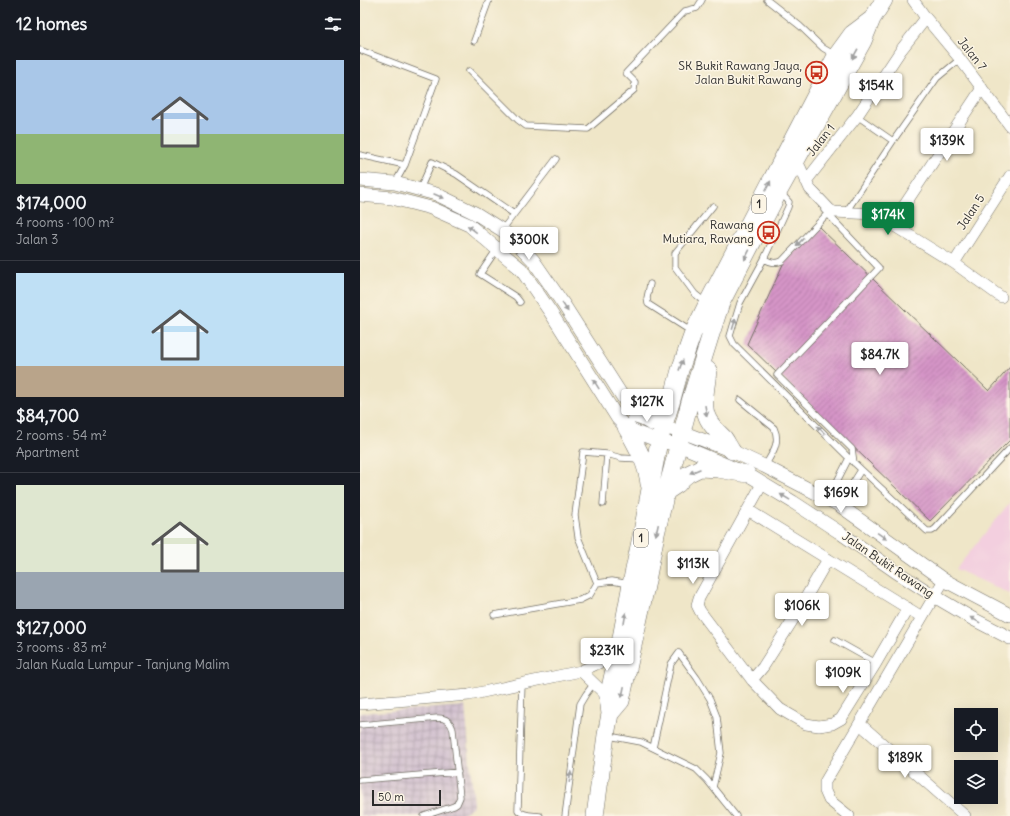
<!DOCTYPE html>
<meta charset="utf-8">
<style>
body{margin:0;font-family:Delius,sans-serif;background:#242831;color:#f1f3f6;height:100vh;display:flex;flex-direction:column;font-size:15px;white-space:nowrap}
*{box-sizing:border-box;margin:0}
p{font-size:13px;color:#9ea1a6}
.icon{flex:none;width:22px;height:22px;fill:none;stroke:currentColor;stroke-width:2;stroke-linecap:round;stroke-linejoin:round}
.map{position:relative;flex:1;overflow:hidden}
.side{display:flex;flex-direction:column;background:#171b24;width:360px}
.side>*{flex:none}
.controls{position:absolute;left:594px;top:708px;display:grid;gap:8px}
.controls a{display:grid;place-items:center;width:44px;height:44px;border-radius:0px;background:#171b24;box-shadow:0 4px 16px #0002;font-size:20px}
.scale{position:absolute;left:12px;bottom:10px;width:69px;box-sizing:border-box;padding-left:4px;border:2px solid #2b2b2b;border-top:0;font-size:11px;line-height:14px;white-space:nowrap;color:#2b2b2b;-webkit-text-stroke:3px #fcf5e5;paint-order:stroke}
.price{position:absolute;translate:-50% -34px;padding:0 9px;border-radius:4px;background:#fff;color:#222;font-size:13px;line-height:26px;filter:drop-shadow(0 1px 2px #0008)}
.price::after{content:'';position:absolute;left:50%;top:24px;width:12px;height:9px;margin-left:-6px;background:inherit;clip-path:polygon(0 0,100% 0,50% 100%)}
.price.active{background:#0b8043;color:#fff}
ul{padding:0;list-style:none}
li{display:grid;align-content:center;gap:8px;height:212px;padding:0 16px}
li+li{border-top:1px solid #363941}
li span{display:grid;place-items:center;height:124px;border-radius:0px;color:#555}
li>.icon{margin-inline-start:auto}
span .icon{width:72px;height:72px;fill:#fffc;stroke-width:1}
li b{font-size:17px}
h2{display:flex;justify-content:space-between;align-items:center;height:48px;padding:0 16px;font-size:17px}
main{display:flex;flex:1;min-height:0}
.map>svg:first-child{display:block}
.built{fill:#f3cfdf}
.industrial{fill:url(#industrial-grid)}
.building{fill:url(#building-hatch)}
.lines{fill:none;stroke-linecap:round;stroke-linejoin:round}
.service-casing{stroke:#706c62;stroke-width:7}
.minor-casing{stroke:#706c62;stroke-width:12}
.tertiary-casing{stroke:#706c62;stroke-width:14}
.primary-casing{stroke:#706c62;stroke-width:18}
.service{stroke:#fff;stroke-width:5.5}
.minor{stroke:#fff;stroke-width:11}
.tertiary{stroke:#fff;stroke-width:13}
.primary{stroke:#fff;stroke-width:17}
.oneway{fill:#a0a0a0}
.labels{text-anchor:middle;stroke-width:3;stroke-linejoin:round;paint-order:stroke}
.shield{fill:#fcf5e5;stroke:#6a6863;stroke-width:1}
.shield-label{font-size:11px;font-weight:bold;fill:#2b2b2b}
.street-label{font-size:12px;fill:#2b2b2b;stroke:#fcf5e5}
.poi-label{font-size:12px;fill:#2b2b2b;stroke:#fcf5e5;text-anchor:end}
</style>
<main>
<section class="side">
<h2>12 homes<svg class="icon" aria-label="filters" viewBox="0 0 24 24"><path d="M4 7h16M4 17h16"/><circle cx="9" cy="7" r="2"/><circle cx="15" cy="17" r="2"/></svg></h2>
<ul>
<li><span style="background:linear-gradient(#a9c7e8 60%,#8fb573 0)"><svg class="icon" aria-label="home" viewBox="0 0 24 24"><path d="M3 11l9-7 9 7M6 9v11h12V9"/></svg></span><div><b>$174,000</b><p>4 rooms · 100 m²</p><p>Jalan 3</p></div></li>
<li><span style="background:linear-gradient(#bfe0f5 75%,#b9a48a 0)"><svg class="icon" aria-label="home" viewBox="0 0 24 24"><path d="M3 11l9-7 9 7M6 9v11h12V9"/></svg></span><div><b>$84,700</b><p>2 rooms · 54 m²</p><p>Apartment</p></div></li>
<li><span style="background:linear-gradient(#dfe7d0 70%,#9aa5b1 0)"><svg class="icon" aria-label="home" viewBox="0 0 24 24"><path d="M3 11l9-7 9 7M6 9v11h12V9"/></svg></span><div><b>$127,000</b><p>3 rooms · 83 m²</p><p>Jalan Kuala Lumpur - Tanjung Malim</p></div></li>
</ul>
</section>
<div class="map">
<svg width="650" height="816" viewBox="0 0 650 816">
<defs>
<pattern id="industrial-grid" width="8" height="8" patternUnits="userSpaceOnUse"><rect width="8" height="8" fill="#cfbdce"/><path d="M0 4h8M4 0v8" fill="none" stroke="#a89aa7"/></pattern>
<pattern id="building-hatch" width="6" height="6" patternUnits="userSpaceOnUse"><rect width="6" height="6" fill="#d594c7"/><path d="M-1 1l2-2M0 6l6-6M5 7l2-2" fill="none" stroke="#ad79a2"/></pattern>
</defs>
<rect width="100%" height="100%" fill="#fcf5e5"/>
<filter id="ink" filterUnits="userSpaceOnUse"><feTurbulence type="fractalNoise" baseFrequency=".025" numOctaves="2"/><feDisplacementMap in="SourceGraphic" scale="8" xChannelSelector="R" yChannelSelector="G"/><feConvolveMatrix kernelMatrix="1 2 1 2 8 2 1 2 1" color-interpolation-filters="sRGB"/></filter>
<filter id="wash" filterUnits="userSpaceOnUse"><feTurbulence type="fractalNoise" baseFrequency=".012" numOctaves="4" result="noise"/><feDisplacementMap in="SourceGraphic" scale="16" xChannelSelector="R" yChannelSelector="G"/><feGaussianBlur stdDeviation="0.9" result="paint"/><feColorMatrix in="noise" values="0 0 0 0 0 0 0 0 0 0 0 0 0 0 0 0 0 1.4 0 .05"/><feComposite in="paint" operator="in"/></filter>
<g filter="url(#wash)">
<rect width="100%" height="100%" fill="#efe6c8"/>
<path class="built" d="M650,502V594L596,569Z"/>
<path class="industrial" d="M105,706L114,805L101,816H0V713Z"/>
<g id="blocks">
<path class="building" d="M459,227L629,391L650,367V440L570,521L387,344L424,262Z"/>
</g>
</g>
<g filter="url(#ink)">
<use href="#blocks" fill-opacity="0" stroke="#706c62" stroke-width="1"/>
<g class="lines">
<defs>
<path id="service" d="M407,0L440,26L463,48L475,55
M114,41L129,0
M0,50L76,79L45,165L35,183
M109,71L158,120L166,126L228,129L274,90L275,82L266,73L325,11L337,8L342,0
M497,116L533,141
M0,155L45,165
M60,189L72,162L96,174L154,214
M421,193L429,202L428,207L404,259L380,303L370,336L374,344L489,458L567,531H572L575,529L650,448
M464,210L519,268L417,375L492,449L494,463
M486,212L533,141L577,78L600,59
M142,230L196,159
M137,249L120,274L156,297L160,302
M404,259C410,262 415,264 422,261L467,214
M290,284L287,298L288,304L332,332
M347,301L340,298L335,294L315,267V253L353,206
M380,400L414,428C421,443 412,453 405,466
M468,499L489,458
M243,504L247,454
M479,505L501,470
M237,583L218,537L215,515L223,452L247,454L261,458L280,459
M134,615L220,600L230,595L237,583L252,581L270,584
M475,640L516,663
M162,683L158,810C162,816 172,815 180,816
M0,725L78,718C86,718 91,722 93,730L100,797L97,804L94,806L64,816
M249,736L281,742L336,769L347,780L376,816
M293,748L311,664L319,653L337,678L350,699L357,717L361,753L353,787
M0,780L98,772
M205,816L220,704L226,694L234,683"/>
<path id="minor" d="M553,0L566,18L600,59L650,126
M440,167L450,189L470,210L474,212L494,213L515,214L594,263L641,297
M446,181L497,116L541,50L566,18
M532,224L622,88
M594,263L650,176
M402,484L339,598L337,605L340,611L392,680L420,709L446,724L459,726L472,724L481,719L516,663L548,608
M388,510L562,617
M221,671L248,697
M392,680L403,667L434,618L468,559
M0,704L109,695L221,671L252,657L258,651
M500,724L605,816
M489,816L469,800L465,791V782L584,580"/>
<path id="tertiary" d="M0,180L35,183L76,194L115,213L142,230L151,237L173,260L204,305L264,399L276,415L291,424L322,432L372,451L404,466L479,505L584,580L650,615
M0,195L32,198L71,208L109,225L137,249L161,269L191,313L258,419L266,427L278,433L299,441L319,445L387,474L433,502L479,532L535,571L574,596L613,619L650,638"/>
<path id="primary" d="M348,370C347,385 341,406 348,419C352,427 358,432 364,438C367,442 369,447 372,451
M276,415C293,421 300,423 309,406
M266,427C276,445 287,463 289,484
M306,492L318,484L323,478L328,474L340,468L358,469L387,474
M250,714L261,701L286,586L296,534L306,492L331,398L350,337L361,303L419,191L503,41L512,19L524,0
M235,816L246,735L250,714L248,697L261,638L271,584L282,532L299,441L311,403L320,370L333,333L348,302L476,56L492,34L512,19"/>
</defs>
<use href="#service" class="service-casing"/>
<use href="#minor" class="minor-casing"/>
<use href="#tertiary" class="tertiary-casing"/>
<use href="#primary" class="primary-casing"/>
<use href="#service" class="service"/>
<use href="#minor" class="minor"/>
<use href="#tertiary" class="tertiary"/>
<use href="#primary" class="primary"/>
</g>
<defs><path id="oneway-solid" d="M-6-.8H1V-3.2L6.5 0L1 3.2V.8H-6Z"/></defs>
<g class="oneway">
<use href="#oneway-solid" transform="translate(495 54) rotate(119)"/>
<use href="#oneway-solid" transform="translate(408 186) rotate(-62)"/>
<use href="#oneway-solid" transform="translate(79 196) rotate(23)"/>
<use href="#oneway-solid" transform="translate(112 229) rotate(-143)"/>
<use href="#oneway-solid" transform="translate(440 242) rotate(133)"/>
<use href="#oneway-solid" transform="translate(387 255) rotate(117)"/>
<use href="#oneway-solid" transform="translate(205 307) rotate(57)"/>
<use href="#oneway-solid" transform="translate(374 324) rotate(-73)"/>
<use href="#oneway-solid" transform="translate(321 365) rotate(-70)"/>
<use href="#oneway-solid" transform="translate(236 384) rotate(-122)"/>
<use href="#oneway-solid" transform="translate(346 411) rotate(80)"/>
<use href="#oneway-solid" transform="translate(461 430) rotate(-135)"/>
<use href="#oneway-solid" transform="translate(335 471) rotate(157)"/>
<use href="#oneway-solid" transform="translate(425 497) rotate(-149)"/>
<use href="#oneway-solid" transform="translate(297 530) rotate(103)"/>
<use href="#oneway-solid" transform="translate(522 536) rotate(35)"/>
<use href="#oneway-solid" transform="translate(265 618) rotate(-80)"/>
<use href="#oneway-solid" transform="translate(615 620) rotate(-151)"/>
<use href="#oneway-solid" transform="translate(263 692) rotate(102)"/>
<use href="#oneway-solid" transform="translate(210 777) rotate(-82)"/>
</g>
</g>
<defs>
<symbol id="bus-ring" viewBox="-11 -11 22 22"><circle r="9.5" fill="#fcf5e5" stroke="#c8321e" stroke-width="1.5"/><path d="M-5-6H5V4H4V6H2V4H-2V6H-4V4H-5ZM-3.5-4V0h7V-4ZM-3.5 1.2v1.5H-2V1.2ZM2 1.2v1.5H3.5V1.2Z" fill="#c8321e"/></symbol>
</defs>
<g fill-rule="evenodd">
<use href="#bus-ring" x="444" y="60" width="25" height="25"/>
<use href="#bus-ring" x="396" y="220" width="25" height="25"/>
</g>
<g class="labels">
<g class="shield">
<rect x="392" y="195" width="14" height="18" rx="3"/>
<rect x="274" y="529" width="14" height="18" rx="3"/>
</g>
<g class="shield-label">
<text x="399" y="208">1</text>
<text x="281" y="542">1</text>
</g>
<g class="street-label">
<text transform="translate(612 54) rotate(52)" y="4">Jalan 7</text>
<text transform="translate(461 140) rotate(-52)" y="4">Jalan 1</text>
<text transform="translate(611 212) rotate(-57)" y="4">Jalan 5</text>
<text transform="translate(528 565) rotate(34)" y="4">Jalan Bukit Rawang</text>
</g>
<g class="poi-label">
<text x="442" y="70">SK Bukit Rawang Jaya,<tspan x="442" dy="14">Jalan Bukit Rawang</tspan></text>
<text x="394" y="229">Rawang<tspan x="394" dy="14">Mutiara, Rawang</tspan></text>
</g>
</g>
</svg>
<div class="controls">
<a><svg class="icon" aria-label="locate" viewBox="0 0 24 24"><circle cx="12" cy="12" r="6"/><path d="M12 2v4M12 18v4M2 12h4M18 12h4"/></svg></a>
<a><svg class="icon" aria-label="layers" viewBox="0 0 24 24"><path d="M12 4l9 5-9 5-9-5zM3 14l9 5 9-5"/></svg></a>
</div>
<div class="scale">50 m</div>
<b class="price" style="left:516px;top:107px">$154K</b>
<b class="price" style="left:587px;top:162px">$139K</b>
<b class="price active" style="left:528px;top:236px">$174K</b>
<b class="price" style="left:169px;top:261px">$300K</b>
<b class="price" style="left:520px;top:376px">$84.7K</b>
<b class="price" style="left:287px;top:423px">$127K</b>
<b class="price" style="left:481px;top:514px">$169K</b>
<b class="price" style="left:333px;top:585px">$113K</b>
<b class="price" style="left:442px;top:627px">$106K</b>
<b class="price" style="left:247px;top:672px">$231K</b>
<b class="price" style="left:483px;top:694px">$109K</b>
<b class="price" style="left:545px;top:779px">$189K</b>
</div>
</main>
